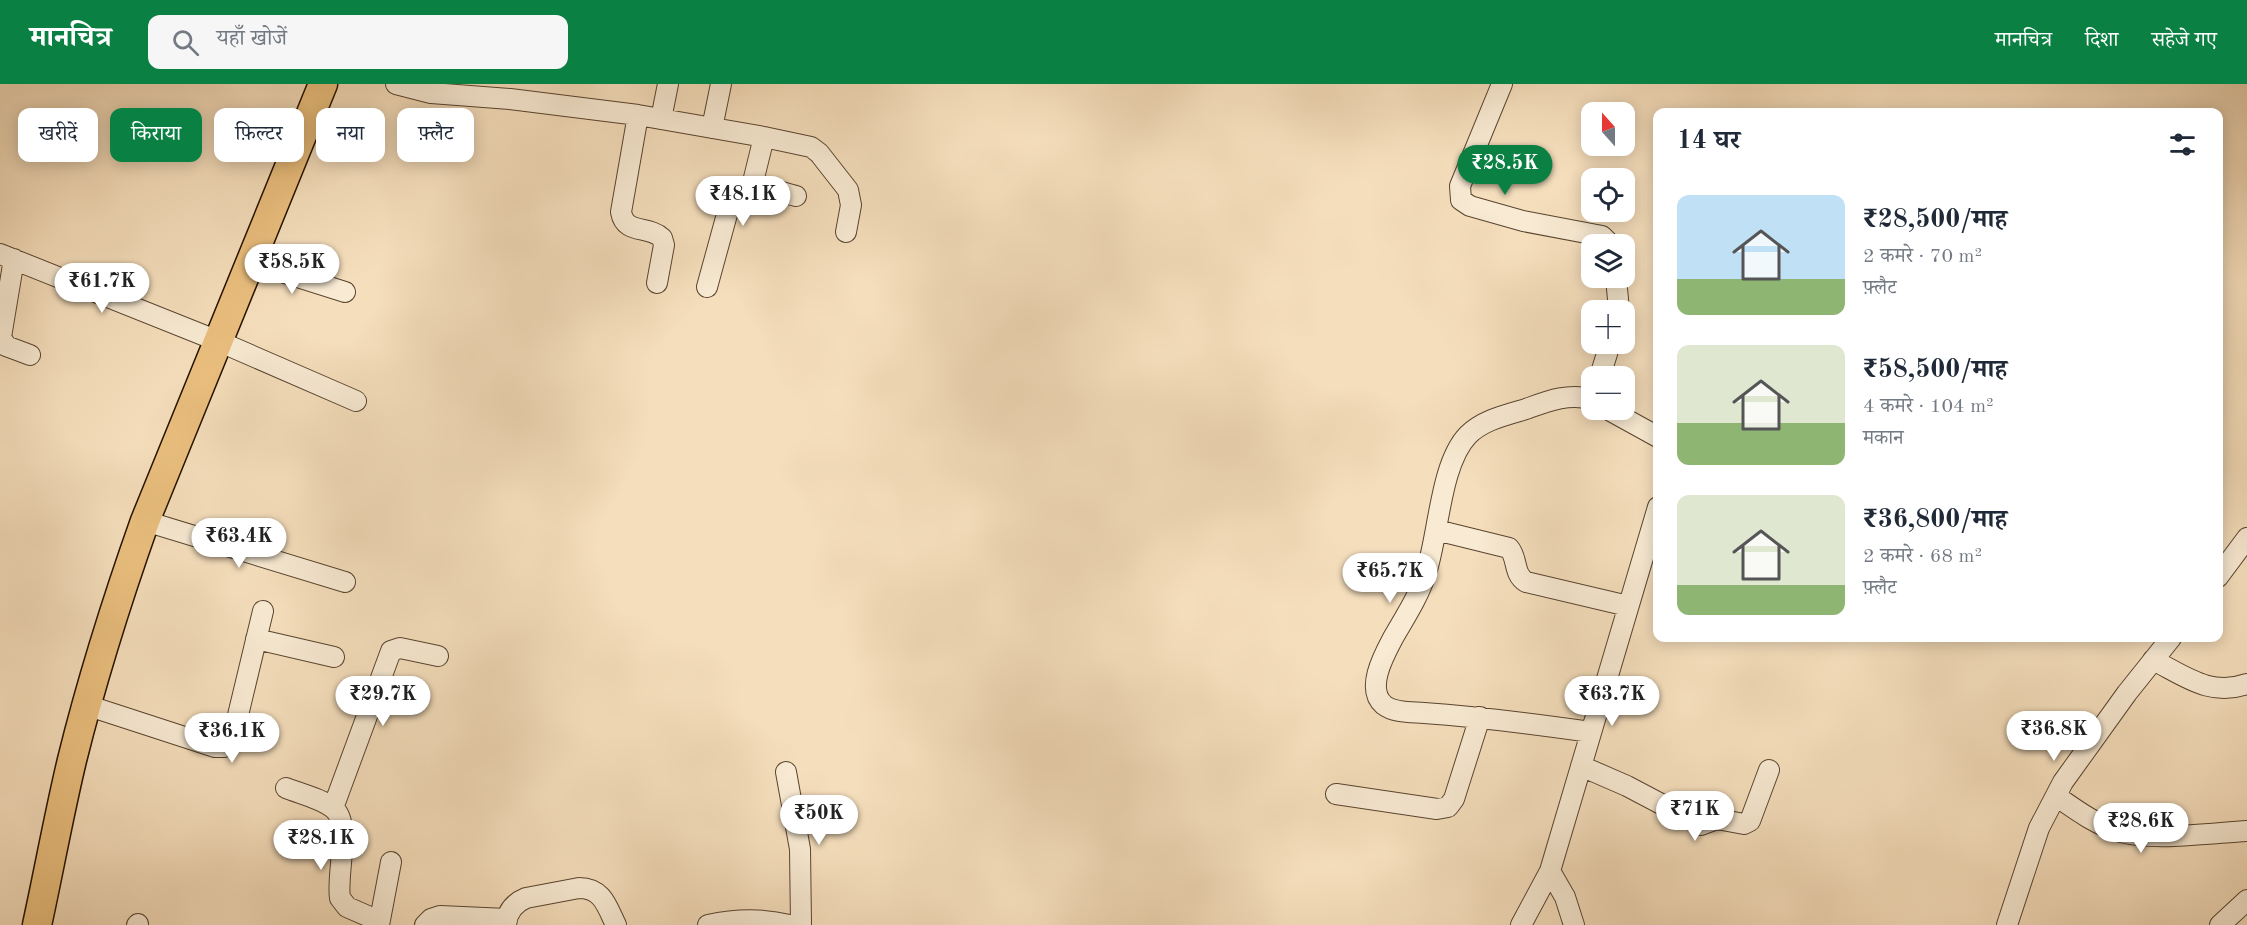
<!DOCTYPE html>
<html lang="hi">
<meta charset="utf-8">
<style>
body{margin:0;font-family:"Old Standard TT","Noto Serif Devanagari",serif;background:#f6f6f7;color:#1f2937;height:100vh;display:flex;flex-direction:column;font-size:22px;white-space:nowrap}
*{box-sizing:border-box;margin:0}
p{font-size:20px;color:#747a83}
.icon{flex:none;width:33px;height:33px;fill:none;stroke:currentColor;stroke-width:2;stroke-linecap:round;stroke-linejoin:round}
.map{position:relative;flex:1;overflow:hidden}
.panel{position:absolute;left:1653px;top:24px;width:570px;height:534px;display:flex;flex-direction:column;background:#fff;border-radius:12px;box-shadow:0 3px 15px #0003}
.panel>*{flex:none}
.top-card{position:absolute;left:18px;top:24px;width:570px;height:54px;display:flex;gap:12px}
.needle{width:39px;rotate:339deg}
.controls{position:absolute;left:1581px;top:18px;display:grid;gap:12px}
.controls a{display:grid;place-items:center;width:54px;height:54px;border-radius:12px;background:#fff;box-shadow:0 3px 15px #0003;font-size:30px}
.price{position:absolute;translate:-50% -51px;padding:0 14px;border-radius:21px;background:#fff;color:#222;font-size:20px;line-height:39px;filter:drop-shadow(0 2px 3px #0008)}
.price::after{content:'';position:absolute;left:50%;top:36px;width:18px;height:14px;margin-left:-9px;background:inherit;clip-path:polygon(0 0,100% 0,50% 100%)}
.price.selected{background:#0b8043;color:#fff}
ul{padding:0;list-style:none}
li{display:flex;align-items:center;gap:18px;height:150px;padding:0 24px}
li span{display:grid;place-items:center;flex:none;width:168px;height:120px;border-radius:12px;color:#555}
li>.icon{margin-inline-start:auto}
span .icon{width:72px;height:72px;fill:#fffc;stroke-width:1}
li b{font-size:26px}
h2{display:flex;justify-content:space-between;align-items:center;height:72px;padding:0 24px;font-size:26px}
.pill{padding:0 21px;border-radius:12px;background:#fff;box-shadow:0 3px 15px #0003;font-size:21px;line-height:54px}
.pill.selected{background:#0b8043;color:#fff}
header{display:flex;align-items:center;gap:36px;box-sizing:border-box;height:84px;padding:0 30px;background:#0b8043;color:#fff}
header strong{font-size:28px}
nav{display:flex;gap:33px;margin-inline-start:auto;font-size:21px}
.search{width:420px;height:54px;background:#f6f6f7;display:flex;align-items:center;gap:15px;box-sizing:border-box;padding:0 21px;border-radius:12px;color:#747a83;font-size:22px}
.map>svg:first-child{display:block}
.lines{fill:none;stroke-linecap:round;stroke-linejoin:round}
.minor-casing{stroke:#59442f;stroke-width:22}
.highway-casing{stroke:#251100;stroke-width:31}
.minor{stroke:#f8ead3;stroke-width:20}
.highway{stroke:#eabf7e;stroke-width:28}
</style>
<header>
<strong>मानचित्र</strong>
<div class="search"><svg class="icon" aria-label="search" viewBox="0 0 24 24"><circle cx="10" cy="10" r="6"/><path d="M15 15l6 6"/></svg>यहाँ खोजें</div>
<nav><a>मानचित्र</a><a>दिशा</a><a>सहेजे गए</a></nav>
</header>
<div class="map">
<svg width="2247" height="841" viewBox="0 0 2247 841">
<rect width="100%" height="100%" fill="#f5debc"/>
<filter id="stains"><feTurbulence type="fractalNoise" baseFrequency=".00333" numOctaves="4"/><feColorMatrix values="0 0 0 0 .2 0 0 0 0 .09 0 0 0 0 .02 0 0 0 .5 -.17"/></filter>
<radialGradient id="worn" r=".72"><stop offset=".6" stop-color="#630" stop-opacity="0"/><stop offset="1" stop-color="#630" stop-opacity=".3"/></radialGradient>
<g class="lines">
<defs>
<path id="minor" d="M396,0L431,9L510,15L638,31L764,53L811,63L819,69L848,106L851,121L846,148
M1502,0L1460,102L1461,116L1470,122L1523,137L1602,152L1610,160
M638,31L621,128C625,151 648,141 662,154L664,161L657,199
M661,35L668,0
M712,44L721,0
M752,102L764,53
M0,170L218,257L356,317
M14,175L1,253L6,262L30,271
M250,178L345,208
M1616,194L1619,226
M707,203L732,112C741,92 779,108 796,112
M1600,292L1610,260
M1609,326L1658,353
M145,437L345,498
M1436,446L1509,464C1518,474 1513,490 1526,498L1628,522
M2218,493L2247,454
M256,555L334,573
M2153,576C2185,592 2210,613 2247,600
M86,621L215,663H224L233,652L263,527
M1591,648C1535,640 1480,633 1424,629C1412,628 1394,629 1384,621C1365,605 1384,571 1393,554C1405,533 1419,512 1426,489C1439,450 1440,380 1468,351C1483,336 1506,331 1526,325C1548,317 1567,309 1592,315
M1581,682L1627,702L1701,741L1717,735L1744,740L1750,737L1769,686
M786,688L800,765L801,841
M286,704C301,710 320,714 333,724C352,738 336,791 340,814L347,823L379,837
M1336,710L1437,725L1448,723L1454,715L1480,633
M2056,712C2076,726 2096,741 2121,748C2154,757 2212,749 2247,747
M333,724L391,567L400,564L438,572
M1550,787L1565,813L1574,841
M137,841L138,840
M379,841L391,778
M425,841L431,835L440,832L507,835
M506,841C507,828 514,819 526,814L579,804C603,804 607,823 616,841
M708,841C736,835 761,834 789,841
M1521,841L1550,787L1658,423
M2007,841L2039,744L2063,698L2127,609L2171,554
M2220,841L2247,816"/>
<path id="highway" d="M37,841C49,786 59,730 72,676C92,595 117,516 145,437L323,0"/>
</defs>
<use href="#minor" class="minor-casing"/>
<use href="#highway" class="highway-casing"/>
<use href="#minor" class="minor"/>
<use href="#highway" class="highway"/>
</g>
<rect width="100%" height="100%" filter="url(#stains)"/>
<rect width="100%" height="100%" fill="url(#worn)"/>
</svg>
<div class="controls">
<a><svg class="needle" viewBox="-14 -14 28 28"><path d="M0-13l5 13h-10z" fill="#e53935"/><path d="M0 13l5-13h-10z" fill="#747a83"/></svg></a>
<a><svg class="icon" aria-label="locate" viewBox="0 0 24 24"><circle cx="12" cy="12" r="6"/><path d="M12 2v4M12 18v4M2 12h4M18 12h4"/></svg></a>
<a><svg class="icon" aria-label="layers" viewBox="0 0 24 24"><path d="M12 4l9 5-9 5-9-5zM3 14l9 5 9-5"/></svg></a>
<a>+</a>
<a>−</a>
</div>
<b class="price selected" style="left:1505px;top:112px">₹28.5K</b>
<b class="price" style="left:743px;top:143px">₹48.1K</b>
<b class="price" style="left:292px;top:211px">₹58.5K</b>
<b class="price" style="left:102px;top:230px">₹61.7K</b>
<b class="price" style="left:239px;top:485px">₹63.4K</b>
<b class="price" style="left:1390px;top:520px">₹65.7K</b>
<b class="price" style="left:383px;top:643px">₹29.7K</b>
<b class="price" style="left:1612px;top:643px">₹63.7K</b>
<b class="price" style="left:2054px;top:678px">₹36.8K</b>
<b class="price" style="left:232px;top:680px">₹36.1K</b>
<b class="price" style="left:1695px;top:758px">₹71K</b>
<b class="price" style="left:819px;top:762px">₹50K</b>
<b class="price" style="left:2141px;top:770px">₹28.6K</b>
<b class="price" style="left:321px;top:787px">₹28.1K</b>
<div class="top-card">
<a class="pill">खरीदें</a>
<a class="pill selected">किराया</a>
<a class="pill">फ़िल्टर</a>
<a class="pill">नया</a>
<a class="pill">फ़्लैट</a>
</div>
<section class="panel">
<h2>14 घर<svg class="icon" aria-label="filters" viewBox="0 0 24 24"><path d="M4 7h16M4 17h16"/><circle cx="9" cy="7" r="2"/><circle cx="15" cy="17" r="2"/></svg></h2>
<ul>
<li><span style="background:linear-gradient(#bfe0f5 70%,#8fb573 0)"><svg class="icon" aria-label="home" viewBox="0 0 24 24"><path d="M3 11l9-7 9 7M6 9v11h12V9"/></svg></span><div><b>₹28,500/माह</b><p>2 कमरे · 70 m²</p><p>फ़्लैट</p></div></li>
<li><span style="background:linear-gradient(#dfe7d0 65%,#8fb573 0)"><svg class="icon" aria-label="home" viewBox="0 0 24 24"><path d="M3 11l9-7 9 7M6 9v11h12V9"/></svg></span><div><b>₹58,500/माह</b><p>4 कमरे · 104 m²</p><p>मकान</p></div></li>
<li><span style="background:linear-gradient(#dfe7d0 75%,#8fb573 0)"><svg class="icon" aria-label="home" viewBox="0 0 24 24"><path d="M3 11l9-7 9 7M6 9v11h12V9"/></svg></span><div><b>₹36,800/माह</b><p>2 कमरे · 68 m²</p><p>फ़्लैट</p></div></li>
</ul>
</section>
</div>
